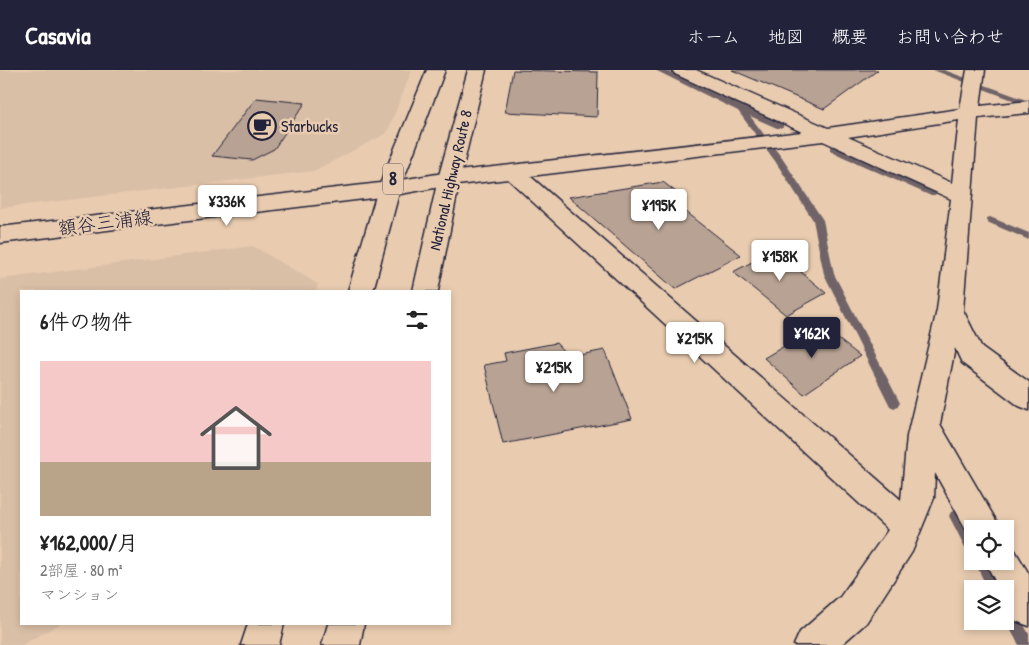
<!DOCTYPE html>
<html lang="ja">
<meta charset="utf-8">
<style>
body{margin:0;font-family:"Patrick Hand","Klee One",sans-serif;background:#f6f6f6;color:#222;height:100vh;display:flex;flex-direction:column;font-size:19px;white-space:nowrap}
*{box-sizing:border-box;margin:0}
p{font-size:16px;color:#767676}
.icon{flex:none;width:28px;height:28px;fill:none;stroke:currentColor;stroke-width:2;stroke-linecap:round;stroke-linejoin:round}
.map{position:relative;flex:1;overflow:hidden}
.side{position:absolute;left:20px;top:220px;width:431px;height:335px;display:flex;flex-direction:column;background:#fff;border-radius:0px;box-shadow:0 2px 8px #0003}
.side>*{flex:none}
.fabs{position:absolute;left:964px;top:450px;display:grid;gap:10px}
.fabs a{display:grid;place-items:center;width:50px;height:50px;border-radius:0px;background:#fff;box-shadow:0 2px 8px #0003;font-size:25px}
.price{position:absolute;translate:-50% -42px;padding:0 11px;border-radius:5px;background:#fff;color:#222;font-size:16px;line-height:32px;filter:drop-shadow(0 1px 2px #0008)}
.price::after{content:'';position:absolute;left:50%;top:30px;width:15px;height:11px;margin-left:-8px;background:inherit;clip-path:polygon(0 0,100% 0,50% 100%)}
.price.active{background:#22223b;color:#fff}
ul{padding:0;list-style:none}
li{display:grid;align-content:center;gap:10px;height:265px;padding:0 20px}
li+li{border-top:1px solid #e0e0e0}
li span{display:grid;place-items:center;height:155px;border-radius:0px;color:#555}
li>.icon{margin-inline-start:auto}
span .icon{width:90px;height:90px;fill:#fffc;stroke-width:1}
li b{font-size:21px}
h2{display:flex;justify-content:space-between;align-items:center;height:60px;padding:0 20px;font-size:21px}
header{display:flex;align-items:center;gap:30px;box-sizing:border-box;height:70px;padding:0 25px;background:#22223b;color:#fff}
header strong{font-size:24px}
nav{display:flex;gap:28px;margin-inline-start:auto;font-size:18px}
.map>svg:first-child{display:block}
.built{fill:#dabfa7}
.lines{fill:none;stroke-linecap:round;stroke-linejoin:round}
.stream{fill:#6f6468;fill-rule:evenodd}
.building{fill:#b8a293;stroke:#22223b}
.minor-casing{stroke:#22223b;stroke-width:3}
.major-casing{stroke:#22223b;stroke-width:3}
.highway-casing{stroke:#22223b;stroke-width:3}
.minor{fill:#e9ccb0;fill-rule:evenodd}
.major{fill:#e9ccb0;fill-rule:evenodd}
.highway{fill:#e9ccb0;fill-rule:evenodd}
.labels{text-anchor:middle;stroke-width:5;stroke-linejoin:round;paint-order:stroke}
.far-poi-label{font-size:16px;fill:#22223b;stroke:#e9ccb0;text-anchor:start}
.far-street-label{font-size:16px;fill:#22223b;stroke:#e9ccb0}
.shield{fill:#e9ccb0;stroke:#5e555e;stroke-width:1}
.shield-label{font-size:18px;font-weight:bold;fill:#22223b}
.street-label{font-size:19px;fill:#22223b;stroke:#e9ccb0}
</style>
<header>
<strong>Casavia</strong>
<nav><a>ホーム</a><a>地図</a><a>概要</a><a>お問い合わせ</a></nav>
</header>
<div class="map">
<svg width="1029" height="575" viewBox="0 0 1029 575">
<rect width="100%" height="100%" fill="#e9ccb0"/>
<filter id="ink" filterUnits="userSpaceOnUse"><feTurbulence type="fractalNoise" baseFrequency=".02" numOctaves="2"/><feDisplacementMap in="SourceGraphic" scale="10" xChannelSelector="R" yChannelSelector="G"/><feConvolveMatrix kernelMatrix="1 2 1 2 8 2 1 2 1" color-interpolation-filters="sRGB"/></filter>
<g filter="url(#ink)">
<path class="built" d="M0,0H412L387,63L314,101L0,138Z
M253,176L318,214L316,221H21V554H60L22,575H0V209Z"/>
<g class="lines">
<path class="stream" d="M655,0H665L783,54V58H777L750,46L782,88L823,150L834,204L900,333L898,336L894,338L890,336L824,204L813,150L775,91L738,41Z
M933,0H944L1029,31V36Z
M833,76L935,121L936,123L935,125H929L830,81V77Z
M990,147L1029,163V170L987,152V148Z
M956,440L961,442L972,463V483L967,481L949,446L951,442Z
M974,491H989L1003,519H988Z
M1005,528L1010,530L1029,564V575H1019L1005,550Z"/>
</g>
<path class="building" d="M513,0L598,2L597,47L505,42Z
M732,0H878L824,39Z
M256,28L305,33L274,79L252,90L212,86Z
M663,112L685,129V141L741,185L675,219L569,127Z
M775,180L826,223L786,245L733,202Z
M820,255L860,286L804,324L764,288Z
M556,273L569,287L605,280L632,349L503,374L484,295L506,291L504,283Z"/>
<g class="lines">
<defs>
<path id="minor" d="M672,0H696L828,58L960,39L967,0H985L980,36L1029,31V43L978,48L963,240L982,278L1029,312V340L1019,336L962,293L955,278L940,354L1001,459H972V470L935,403L934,428L912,482L866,553L841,575H794L800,562L840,527L888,460L508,109L449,116L441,114L438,109L441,104L449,102L802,62L675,4ZM959,50L952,113L848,67ZM823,71L951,129L937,240L907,366L901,430L530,106Z
M1005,475L1014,479L1029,504V556L1016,551L1005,530V519H999L985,491H1005Z"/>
<path id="major" d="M449,102L457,104L460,109L457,114L389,126L0,173V157L389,112Z"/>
<path id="highway" d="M427,0H445L400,119L373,221H348L378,119Z
M468,0H486L460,109L438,221H413L438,109Z
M248,554H284L279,575H241Z
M328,554H364L360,575H322Z"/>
</defs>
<use href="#minor" class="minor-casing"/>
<use href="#major" class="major-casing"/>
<use href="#highway" class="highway-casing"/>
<use href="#minor" class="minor"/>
<use href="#major" class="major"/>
<use href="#highway" class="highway"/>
</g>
</g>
<defs>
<symbol id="cafe-ring" viewBox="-11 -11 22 22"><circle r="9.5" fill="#e9ccb0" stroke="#22223b" stroke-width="1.5"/><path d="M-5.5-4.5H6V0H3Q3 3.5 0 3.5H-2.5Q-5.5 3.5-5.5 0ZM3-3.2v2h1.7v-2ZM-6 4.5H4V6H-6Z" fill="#22223b"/></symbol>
</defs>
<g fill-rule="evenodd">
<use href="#cafe-ring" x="246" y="40" width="32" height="32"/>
</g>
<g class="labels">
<g class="far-poi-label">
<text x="281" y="62">Starbucks</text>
</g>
<g class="far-street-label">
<text transform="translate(450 110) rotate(-77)" y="6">National Highway Route 8</text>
</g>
<rect class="shield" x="383" y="93.5" width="20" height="31" rx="4"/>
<g class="shield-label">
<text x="393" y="115">8</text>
</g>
<g class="street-label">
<text transform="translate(105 152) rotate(-7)" y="7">額谷三浦線</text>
</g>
</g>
</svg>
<div class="fabs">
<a><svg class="icon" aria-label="locate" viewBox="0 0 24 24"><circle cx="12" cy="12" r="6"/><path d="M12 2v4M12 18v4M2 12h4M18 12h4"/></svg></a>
<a><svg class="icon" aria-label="layers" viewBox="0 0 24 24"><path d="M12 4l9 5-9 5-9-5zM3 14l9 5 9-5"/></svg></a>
</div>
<b class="price" style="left:227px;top:157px">¥336K</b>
<b class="price" style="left:659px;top:161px">¥195K</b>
<b class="price" style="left:780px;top:212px">¥158K</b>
<b class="price active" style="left:812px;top:289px">¥162K</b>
<b class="price" style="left:695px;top:294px">¥215K</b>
<b class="price" style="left:554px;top:323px">¥215K</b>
<section class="side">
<h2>6件の物件<svg class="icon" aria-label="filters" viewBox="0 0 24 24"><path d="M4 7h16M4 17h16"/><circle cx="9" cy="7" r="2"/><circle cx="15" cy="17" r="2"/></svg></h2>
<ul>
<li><span style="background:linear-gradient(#f6c9c9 65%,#b9a48a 0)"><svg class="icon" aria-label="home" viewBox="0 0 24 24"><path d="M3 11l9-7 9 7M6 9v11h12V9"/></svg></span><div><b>¥162,000/月</b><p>2部屋 · 80 m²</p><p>マンション</p></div></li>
</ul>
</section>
</div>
